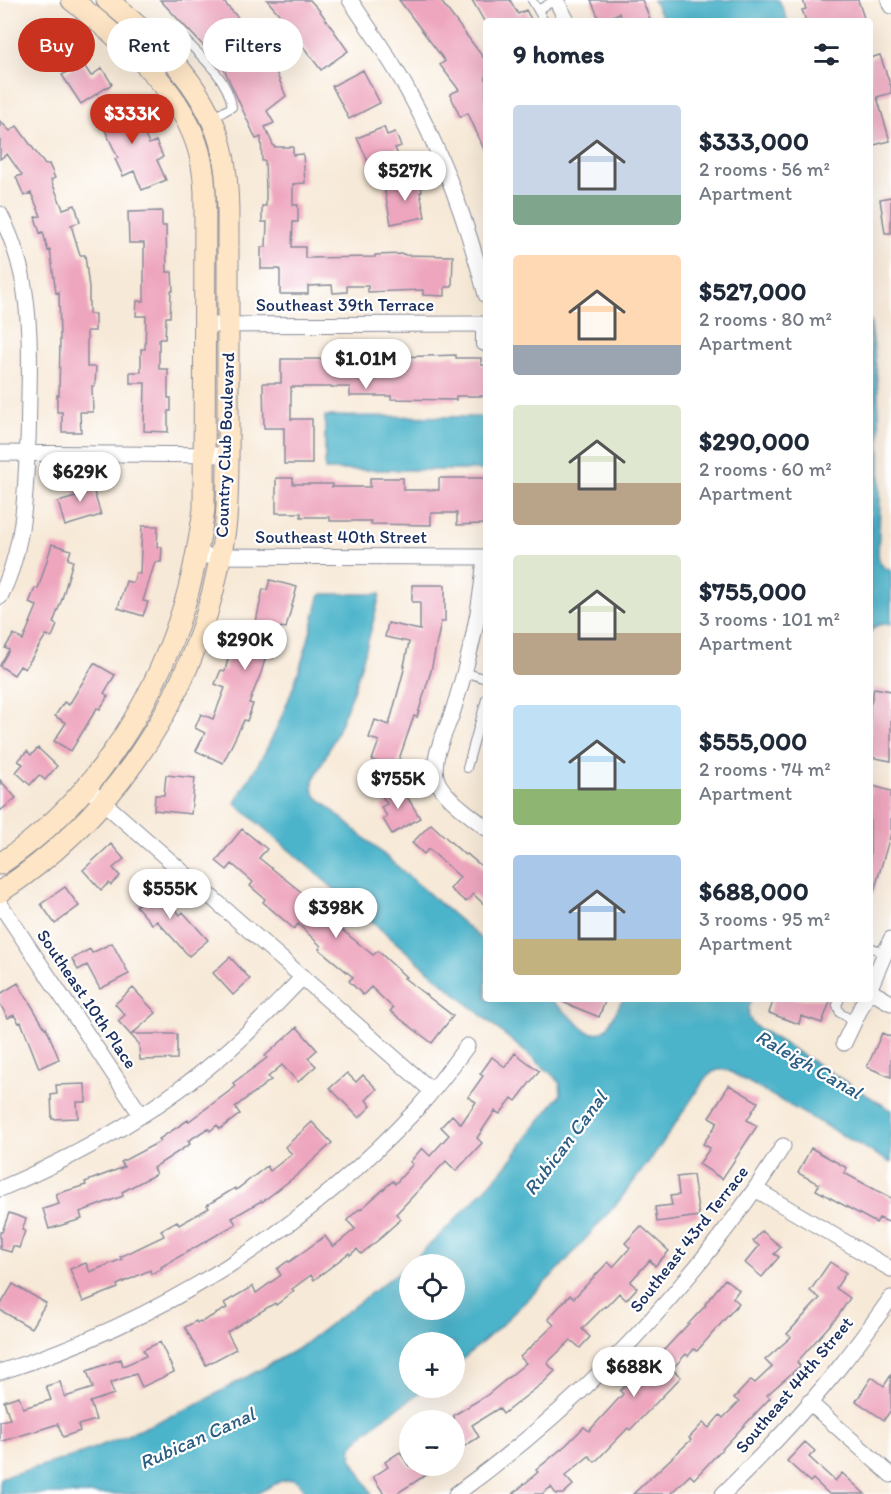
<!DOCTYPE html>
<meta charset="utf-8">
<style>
body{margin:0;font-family:Itim,sans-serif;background:#f2f2f3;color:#1f2937;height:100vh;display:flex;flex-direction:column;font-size:22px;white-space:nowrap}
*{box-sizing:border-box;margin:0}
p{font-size:20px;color:#747a83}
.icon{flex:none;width:33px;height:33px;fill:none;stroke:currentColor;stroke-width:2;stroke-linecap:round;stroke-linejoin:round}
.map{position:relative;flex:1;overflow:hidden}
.drawer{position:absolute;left:483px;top:18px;width:390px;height:984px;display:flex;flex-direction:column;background:#fff;border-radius:6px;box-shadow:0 6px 24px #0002}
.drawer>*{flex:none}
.top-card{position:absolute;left:18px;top:18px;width:375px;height:54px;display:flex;gap:12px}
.controls{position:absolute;left:399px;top:1254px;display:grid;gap:12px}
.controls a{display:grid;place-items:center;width:66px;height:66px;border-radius:50%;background:#fff;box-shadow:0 6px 24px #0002;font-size:30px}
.price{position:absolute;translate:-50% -51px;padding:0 14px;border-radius:21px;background:#fff;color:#222;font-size:20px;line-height:39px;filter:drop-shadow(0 2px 3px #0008)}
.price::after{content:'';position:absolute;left:50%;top:36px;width:18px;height:14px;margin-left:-9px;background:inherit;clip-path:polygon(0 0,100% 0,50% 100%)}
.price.active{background:#c8321e;color:#fff}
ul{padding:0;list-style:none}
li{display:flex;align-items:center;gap:18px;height:150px;padding:0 30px}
li span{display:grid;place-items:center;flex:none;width:168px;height:120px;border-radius:6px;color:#555}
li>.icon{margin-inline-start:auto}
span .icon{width:72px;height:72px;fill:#fffc;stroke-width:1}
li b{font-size:26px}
h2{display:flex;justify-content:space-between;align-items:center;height:72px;padding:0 30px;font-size:26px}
.chip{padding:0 21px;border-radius:27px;background:#fff;box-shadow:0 6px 24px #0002;font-size:21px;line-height:54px}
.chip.active{background:#c8321e;color:#fff}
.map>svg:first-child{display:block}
.water{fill:#4cb4ca;stroke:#347294;stroke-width:1.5;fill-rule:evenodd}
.building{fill:#eea6be}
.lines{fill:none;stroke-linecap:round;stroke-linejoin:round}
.lane-casing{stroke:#898c9a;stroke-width:10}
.street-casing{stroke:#898c9a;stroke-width:17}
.secondary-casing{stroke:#898c9a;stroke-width:23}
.lane{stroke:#fff;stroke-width:8}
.street{stroke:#fff;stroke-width:15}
.secondary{stroke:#fde5c5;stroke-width:21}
.labels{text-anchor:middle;stroke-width:4.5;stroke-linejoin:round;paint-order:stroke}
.street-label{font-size:18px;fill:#1b2f5e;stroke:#fff}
.water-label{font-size:20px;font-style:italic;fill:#2c5e84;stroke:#fff}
</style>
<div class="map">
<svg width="891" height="1494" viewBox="0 0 891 1494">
<rect width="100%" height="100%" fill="#fff"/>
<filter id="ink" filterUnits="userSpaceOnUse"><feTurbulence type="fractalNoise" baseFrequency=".0167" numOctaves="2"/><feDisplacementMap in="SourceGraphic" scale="12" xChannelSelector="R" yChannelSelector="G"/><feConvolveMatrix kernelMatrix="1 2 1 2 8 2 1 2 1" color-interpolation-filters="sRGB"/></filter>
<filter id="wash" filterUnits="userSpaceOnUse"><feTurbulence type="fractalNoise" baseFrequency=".008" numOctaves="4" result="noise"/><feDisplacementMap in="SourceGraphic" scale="24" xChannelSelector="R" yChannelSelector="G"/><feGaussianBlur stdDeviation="1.35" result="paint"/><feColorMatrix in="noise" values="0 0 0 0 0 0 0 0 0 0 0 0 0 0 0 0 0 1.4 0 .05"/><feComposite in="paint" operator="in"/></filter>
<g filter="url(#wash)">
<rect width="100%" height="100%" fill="#f7e9d7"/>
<path class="water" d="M653,0H779L788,21H664Z
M870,319C882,397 882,476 878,554C879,563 882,568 891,570V624C882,624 873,624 870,634Z
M325,416L486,417V470H325Z
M322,594H380C365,657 347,721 314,778C312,785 312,789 316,796L486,943V999H550L588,1032C595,1034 601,1033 607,1028L623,999H752C747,1009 746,1018 755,1026L891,1110V1163L727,1070C718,1068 711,1072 705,1079L661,1145L619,1201L558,1270L494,1332L455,1366L454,1342H410V1388H426L382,1419L359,1438L351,1448L352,1459L372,1494H307L298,1482L293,1479L281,1481L256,1494H0V1478L71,1457L123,1437L198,1404L299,1348L409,1264L441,1234L485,1189L508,1164L535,1126L561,1094L560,1084L555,1077L437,978L235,803C245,785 256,768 266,750C291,702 307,650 319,597ZM454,1264V1310H410V1264Z"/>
<g id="blocks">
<path class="building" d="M160,0H222L240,20L216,42L221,47L212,55Z
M267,0H310L320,11L348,51L321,70L298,40L300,39Z
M399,0H440L486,61V154L468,113L460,117L450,94L459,90L440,65L445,61Z
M472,0H510L518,14L526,10L532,21H484Z
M591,0H642L651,21H622L619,13L600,21Z
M803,0H858L865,21H806L802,10L806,9Z
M42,25L58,38L61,33L73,43L59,60L51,54L50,55L30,40Z
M268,53L286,96L267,111L274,123L265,127L274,147H293V155L303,154L305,183L293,184V205H298V222H293L292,247H305V258L375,257V255L404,254L405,255L453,256L452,287H445V296L423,295V290L368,292V286H347V292L333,293L332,285L308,286V294H280V269H261V247H266L267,222H262V206H266V191L265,161H262L261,137L256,139L223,67L235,62L237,67Z
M880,55L891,87V93L877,97L890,141L870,146V58Z
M82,62L91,76L102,68L112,84L81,104L62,75Z
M363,70L380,103L349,119L332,86Z
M125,100L132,116L135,114L149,144L156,141L163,157L157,160L166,180L142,190L134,171L123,176L115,159L118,158L97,113Z
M0,121L10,131L17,126L45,165L49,164L55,178L51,180L63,209L75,205L80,222L71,225L80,255H85L89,288V314H95V331H87V367H96L95,386H92L93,412H80L81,432H62V412H57V395H59L60,339L59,292L56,293L50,250L48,251L43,232L40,233L35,217L41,216L31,193L24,196L16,177L22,175L7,154L0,159Z
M384,127L387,135L395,132L401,146L395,148L399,158L372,170L357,138Z
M420,180L422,192H420L425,217L391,224L384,187Z
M891,197V233H885L880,199Z
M162,211V226H166L167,272H172L173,291H171L170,317H166L165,339H159V369H168V398H171V411H168V432L144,431L145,383H130V372H141V349H145L146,316H136L137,301H144V243H129L128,212Z
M456,355V358H481V365H486V396H456V400L391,399V396H350V387H291V419H312V464H284V428H264L263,383H281V359H346V370L399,371L398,357Z
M89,476L101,515L65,526L58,502L76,497L71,481Z
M276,478H293V484H332V487H370V478H403V490H439V478H486V513H483V524L457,525V513H431V525L371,524V521H330V517H301V513H276Z
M142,526H158L157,547H162L161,562H155L143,601L148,602L143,616L118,608L126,581L133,583L136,573L140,574Z
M52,544L71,550L68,559L73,561L62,599L53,623L57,625L52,637L46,635L25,669L20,666L14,675L0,666V665L9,650L5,648L14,634L23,640L37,606L29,603L35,588L38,589Z
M270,580L297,587L286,628L281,627L273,658L266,656L261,673L249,703L253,704L247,721L244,720L223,763L196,751L205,733L195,728L201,714L213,719L225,688L215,684L221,670L225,671L232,643L235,644L239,627L254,631L263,589L267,590Z
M412,585H445V622H441L431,671L417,717L414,716L396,768L372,760L379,741L369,738L375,720L389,725L405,666H404L409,642L385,637L388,623L420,630V602H412Z
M94,663L115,675L104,693L108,696L100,709L97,708L71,751L54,741L66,723L55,716L64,702L69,705Z
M874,688L891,691V761L870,757V703H871Z
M38,748L57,766L45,780L39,775L30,785L16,772L23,764L18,761L27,751L31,755Z
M166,775L195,778L191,814L154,810L155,795H164Z
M0,780L16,798L0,811Z
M400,785L420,818L392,834L383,819L387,816L381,807L387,804L382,796Z
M870,785L891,791V833L873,895L870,894Z
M431,824L465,855L467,854L486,870V906L473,894L466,902L450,889L460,877L429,849L424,854L412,843Z
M242,829L267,849L259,858L305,895L310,889L325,902L321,906L334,918L331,921L373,955L378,951L406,977L404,978L453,1016L432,1043L390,1011L393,1008L371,987L363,995L349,981L353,977L319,949L321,946L298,924L294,929L263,902L265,899L250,886L253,882L232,864L227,870L216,861Z
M111,844L124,859L113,868L120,876L111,885L109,883L101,890L83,870Z
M147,884L158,898L163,894L180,915L183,912L208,940L189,956L157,921L152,924L136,906L140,902L134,894Z
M65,887L79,906L55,924L41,904Z
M112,943L129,974L100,989L87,965L78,970L72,959L90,949L92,953Z
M230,957L250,979L233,995L213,973Z
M18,983L45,1028L46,1027L59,1059L39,1068L21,1022L19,1023L14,1015L8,1018L0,1004V994Z
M133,988L156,1013L132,1034H177V1059L140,1060L139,1044L118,1021L125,1015L115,1004Z
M555,999H606L599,1017Z
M774,999H831L822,1023L801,1016L799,1024L769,1013Z
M297,1027L317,1050L308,1058L316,1066L298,1082L282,1065L268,1077L271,1080L235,1107L240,1114L220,1129L217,1125L210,1131L208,1128L188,1141L190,1144L153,1168L156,1174L122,1192L123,1196L80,1212L82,1219L49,1229L43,1209L59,1204L56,1194L86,1185L85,1182L124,1167L121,1162L161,1141L159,1139L188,1120L189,1121L235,1087L233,1083L267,1058L265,1056Z
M882,1033L891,1037V1077L867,1067Z
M515,1053L539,1071L516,1101L512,1098L500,1114L495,1111L477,1138L482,1143L456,1171L446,1161L396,1214L401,1219L382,1236V1237L361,1254L357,1249L350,1255L349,1253L314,1280L311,1275L292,1289L294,1291L276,1305L275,1303L227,1332L236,1349L206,1365L185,1327L196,1321L197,1323L200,1321L201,1322L227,1308L224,1303L253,1286L256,1293L281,1275L277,1269L288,1261L289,1262L325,1236L333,1247L355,1229L347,1220L359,1209L360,1210L393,1181L395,1184L413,1164L410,1162L422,1148L430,1156L449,1135L441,1127L452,1115L461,1124L476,1102L468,1097L483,1076L480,1074L492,1057L505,1067Z
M347,1073L356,1082L363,1075L377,1089L366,1100L371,1106L359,1118L330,1088Z
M85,1084L86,1102H77L78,1118L52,1119L51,1095L57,1094L56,1085Z
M729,1085L758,1102L747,1120L757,1126L722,1179L699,1164L710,1148L703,1144L718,1122L709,1117Z
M312,1122L332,1143L297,1175L262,1202L261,1201L232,1218L236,1224L161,1267L162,1269L151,1274L150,1270L117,1285L118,1288L83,1302L70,1269L86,1263L90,1272L122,1259L120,1257L164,1236L161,1230L177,1221L179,1225L209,1208L207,1205L235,1188L236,1190L267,1166L270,1171L292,1154L285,1147Z
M811,1148L847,1168L844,1173L891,1198V1223L879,1218L876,1223L816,1190L819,1184L798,1173Z
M693,1175L699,1216L657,1222L655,1207L672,1205L670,1196L679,1195L677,1177Z
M9,1213L26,1219L22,1230L25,1231L19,1248L13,1246L11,1252L0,1249V1232H2Z
M641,1226L669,1251L655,1266L650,1260L630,1282L637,1288L626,1300L619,1293L606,1307L605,1306L582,1329L590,1337L580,1348L571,1340L547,1363L555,1371L544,1382L503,1414L499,1408L472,1425L479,1437L465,1446L454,1429V1415L486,1396L526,1363L520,1357L554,1325L548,1319L570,1295L574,1298L608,1262L613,1267L630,1248L625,1243Z
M762,1231L781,1247L774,1254L779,1257L762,1277L745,1263L759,1246L753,1241Z
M830,1262L846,1273L836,1288L850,1298L838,1316L797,1362L800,1366L767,1395L770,1398L694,1479L690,1475L670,1494H633L691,1440L689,1438L703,1423L709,1428L720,1415L723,1418L739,1402L734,1398L751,1380L755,1383L772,1367L765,1360L791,1337L787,1334L820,1298L810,1291Z
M725,1279L739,1290L733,1298L739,1303L697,1351L694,1349L688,1356L686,1354L672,1369L681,1377L630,1430L628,1428L595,1462L589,1456L565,1476L573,1485L563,1494H556L551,1487L542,1494H513L538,1472L536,1470L566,1445L584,1427L589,1431L623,1394L620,1391L631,1380L634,1383L664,1350L706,1305L705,1304Z
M13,1284L46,1303L31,1328L0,1310V1306Z
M160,1342L174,1372L142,1387L136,1374L110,1383L114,1394L90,1402L96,1420L78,1425L80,1431L63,1437L58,1424L0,1442V1421L10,1419L4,1401L19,1396L23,1408L51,1400L46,1386L60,1382L65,1397L93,1388L87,1371L121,1359L123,1366L146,1356L143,1350Z
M891,1375V1410L884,1420L856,1401L872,1377L884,1386Z
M805,1442L815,1451L809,1457L835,1481L842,1473L865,1494H829L813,1479L810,1482L787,1461Z
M400,1452L409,1466H440L396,1494H384L373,1477L388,1467L385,1462Z"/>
</g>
</g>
<g filter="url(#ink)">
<use href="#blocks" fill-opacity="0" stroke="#898c9a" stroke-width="1.5"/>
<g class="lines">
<defs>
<path id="lane" d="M532,0L544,21
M538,10L555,0
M163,47L174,36L180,35C200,55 228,78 232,107L212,118
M480,324V345L486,348
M464,672L486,679
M467,768L486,699
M870,947L885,953
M840,999L837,1005L840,1013L854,1021"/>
<path id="street" d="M350,0C371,31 392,61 409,93C444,156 468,226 486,295
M556,0L567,21
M889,0L891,6
M0,214C10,233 17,253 22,275C30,314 30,354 29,394C29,421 28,449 26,476C24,518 19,559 0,597
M205,325L486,324
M0,453L227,455
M197,556L486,557
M485,557C482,594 476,630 466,666C462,682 457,698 452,714C445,733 430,760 437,780C443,797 472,816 486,828
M95,795L432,1091
M0,904L141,1115
M870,988L891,939
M870,991L891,1003
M844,1043L865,999
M0,1189C87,1152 175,1101 244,1036C265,1017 283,997 303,977
M755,1189L891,1269
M0,1372C159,1322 302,1232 416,1110C434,1090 451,1068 467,1046
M809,1402L891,1475
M456,1494C553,1424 639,1341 712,1247C738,1214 762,1181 783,1146
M723,1494C765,1453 806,1410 842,1364C859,1343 875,1320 891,1298"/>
<path id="secondary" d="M0,864C88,806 150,712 182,612C193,579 199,544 204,509L205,192C204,175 202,158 196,142C175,82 120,39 72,0
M0,892C105,823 182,714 213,591C218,568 224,544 226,520C229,481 228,441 228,402C228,341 228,280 228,220C228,194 227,167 220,142C203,83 154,38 107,0"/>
</defs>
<use href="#lane" class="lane-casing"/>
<use href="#street" class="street-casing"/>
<use href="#secondary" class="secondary-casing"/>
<use href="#lane" class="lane"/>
<use href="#street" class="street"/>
<use href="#secondary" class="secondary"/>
</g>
</g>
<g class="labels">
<g class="street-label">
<text x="345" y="311">Southeast 39th Terrace</text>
<text transform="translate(225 445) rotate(-88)" y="6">Country Club Boulevard</text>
<text x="341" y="543">Southeast 40th Street</text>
<text transform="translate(87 999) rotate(56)" y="6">Southeast 10th Place</text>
<text transform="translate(689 1239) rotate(-52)" y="6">Southeast 43rd Terrace</text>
<text transform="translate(794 1385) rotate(-50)" y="6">Southeast 44th Street</text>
</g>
<g class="water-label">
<text transform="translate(809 1064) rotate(30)" y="7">Raleigh Canal</text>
<text transform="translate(565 1143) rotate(-53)" y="7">Rubican Canal</text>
<text transform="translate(197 1438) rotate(-24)" y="7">Rubican Canal</text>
</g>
</g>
</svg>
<div class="controls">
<a><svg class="icon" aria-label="locate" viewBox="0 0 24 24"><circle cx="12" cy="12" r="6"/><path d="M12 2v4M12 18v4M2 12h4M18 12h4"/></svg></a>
<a>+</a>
<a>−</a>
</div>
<b class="price active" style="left:132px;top:145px">$333K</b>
<b class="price" style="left:405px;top:202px">$527K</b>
<b class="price" style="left:366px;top:390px">$1.01M</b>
<b class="price" style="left:80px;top:503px">$629K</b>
<b class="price" style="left:245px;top:671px">$290K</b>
<b class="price" style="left:398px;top:810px">$755K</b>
<b class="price" style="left:170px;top:920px">$555K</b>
<b class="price" style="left:336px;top:939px">$398K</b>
<b class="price" style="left:634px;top:1398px">$688K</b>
<div class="top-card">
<a class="chip active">Buy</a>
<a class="chip">Rent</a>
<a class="chip">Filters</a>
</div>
<section class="drawer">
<h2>9 homes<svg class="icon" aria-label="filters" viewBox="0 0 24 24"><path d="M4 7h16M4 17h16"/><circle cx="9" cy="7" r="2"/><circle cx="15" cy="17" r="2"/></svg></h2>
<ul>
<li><span style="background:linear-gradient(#c9d6e8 75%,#7fa58c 0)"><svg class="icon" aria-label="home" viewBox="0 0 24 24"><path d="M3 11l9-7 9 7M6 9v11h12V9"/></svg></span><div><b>$333,000</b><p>2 rooms · 56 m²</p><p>Apartment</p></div></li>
<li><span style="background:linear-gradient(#ffd9b3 75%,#9aa5b1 0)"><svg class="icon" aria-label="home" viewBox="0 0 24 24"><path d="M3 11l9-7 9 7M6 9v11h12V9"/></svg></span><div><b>$527,000</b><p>2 rooms · 80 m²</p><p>Apartment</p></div></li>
<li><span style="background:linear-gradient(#dfe7d0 65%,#b9a48a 0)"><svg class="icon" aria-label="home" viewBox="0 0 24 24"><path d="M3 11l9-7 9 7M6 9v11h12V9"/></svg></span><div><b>$290,000</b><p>2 rooms · 60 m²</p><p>Apartment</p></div></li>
<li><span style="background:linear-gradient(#dfe7d0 65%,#b9a48a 0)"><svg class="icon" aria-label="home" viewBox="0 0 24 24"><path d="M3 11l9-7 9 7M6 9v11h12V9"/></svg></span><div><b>$755,000</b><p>3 rooms · 101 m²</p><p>Apartment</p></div></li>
<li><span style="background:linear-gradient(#bfe0f5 70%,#8fb573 0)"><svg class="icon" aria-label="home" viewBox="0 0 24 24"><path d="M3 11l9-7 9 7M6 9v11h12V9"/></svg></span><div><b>$555,000</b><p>2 rooms · 74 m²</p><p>Apartment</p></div></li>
<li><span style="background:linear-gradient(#a9c7e8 70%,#c2b280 0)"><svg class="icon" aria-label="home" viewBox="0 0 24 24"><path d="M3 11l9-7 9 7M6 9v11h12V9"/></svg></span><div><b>$688,000</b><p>3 rooms · 95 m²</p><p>Apartment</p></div></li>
</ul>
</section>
</div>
